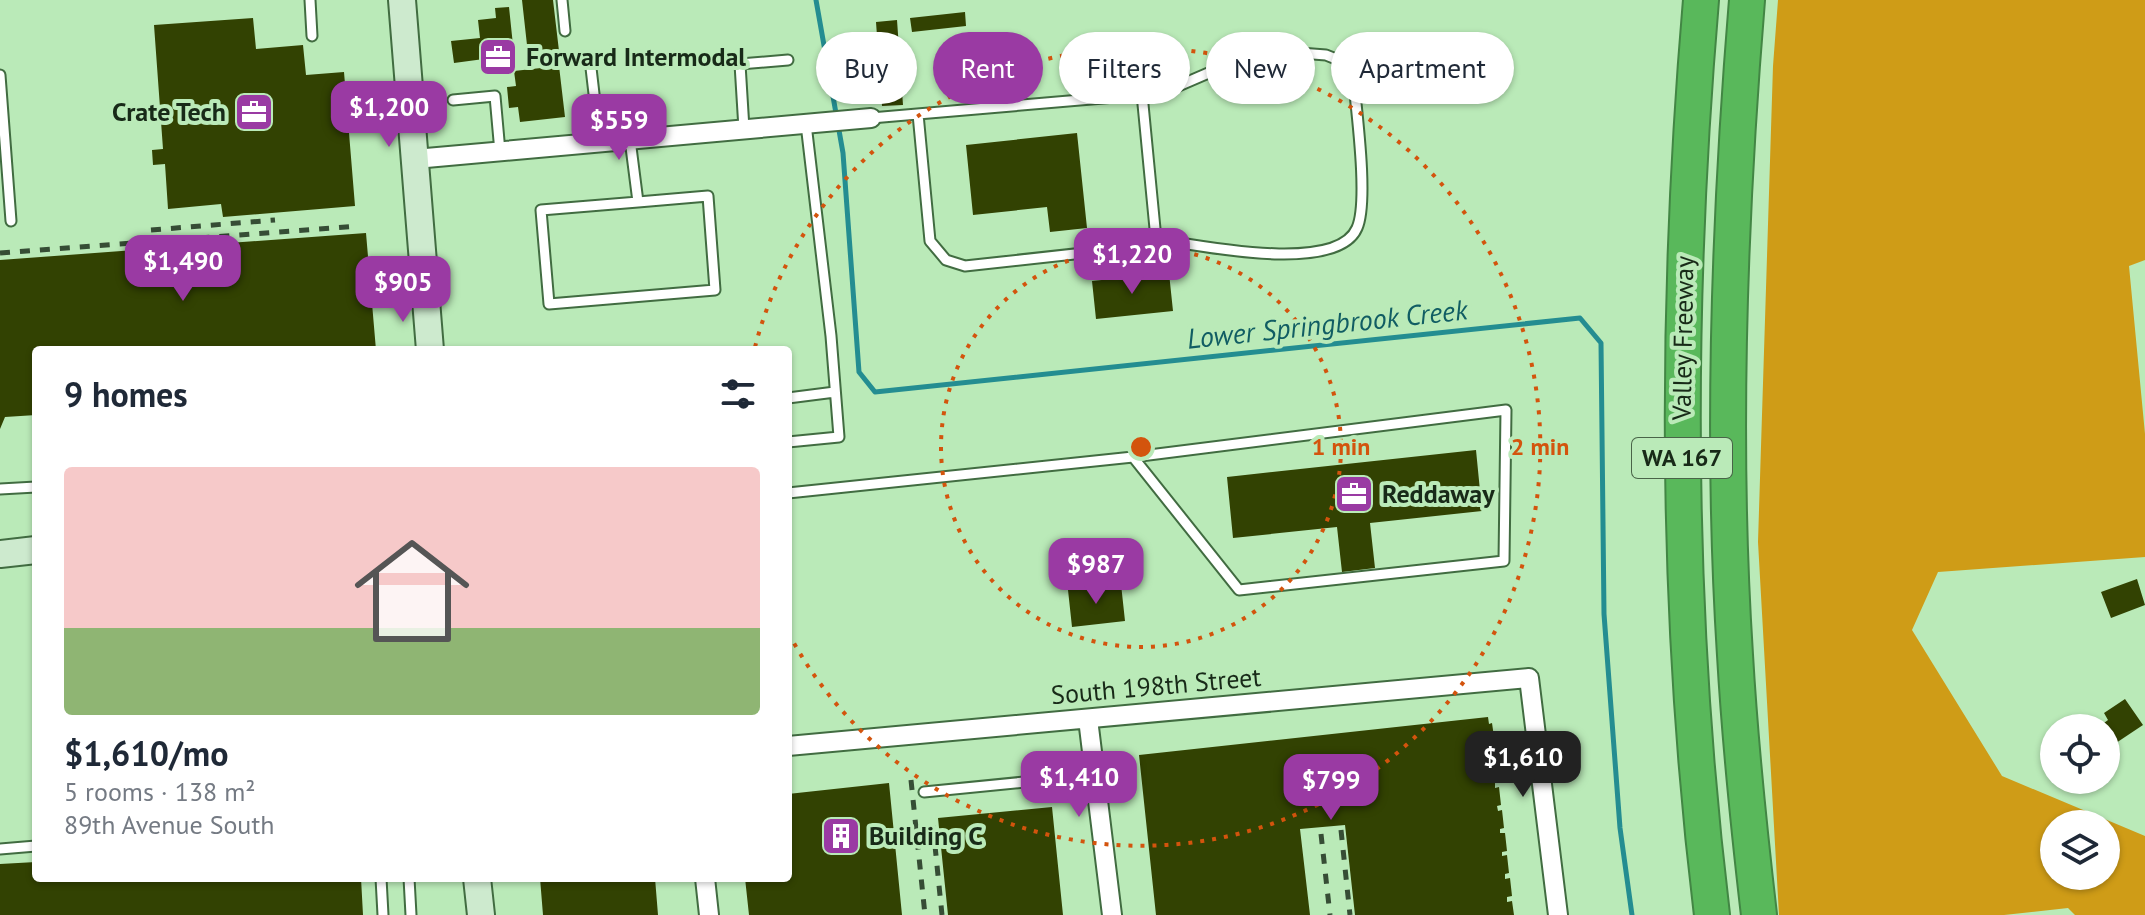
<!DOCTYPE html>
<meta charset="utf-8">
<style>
body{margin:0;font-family:"PT Sans",sans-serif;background:#f6f6f7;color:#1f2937;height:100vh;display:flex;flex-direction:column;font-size:30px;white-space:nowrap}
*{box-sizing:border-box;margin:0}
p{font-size:26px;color:#747a83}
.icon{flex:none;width:44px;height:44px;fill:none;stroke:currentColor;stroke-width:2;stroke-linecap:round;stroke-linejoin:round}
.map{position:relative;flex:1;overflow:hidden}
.sheet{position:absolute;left:32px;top:346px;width:760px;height:536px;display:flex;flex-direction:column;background:#fff;border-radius:8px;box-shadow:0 2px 6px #0004}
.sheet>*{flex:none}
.guide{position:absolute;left:816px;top:32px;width:760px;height:72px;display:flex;gap:16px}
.fabs{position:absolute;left:2040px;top:714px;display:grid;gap:16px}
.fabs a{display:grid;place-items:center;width:80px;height:80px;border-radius:50%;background:#fff;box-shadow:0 2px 6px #0004;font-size:40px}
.price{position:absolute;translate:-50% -68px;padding:0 18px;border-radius:16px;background:#9a3aa3;color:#fff;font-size:26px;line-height:52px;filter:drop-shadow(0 2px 4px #0008)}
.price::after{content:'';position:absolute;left:50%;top:48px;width:24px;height:18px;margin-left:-12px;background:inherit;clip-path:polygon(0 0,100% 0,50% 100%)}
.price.active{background:#222;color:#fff}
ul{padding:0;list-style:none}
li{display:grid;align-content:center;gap:16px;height:424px;padding:0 32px}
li+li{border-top:2px solid #e0e1e3}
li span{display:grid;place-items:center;height:248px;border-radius:8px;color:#555}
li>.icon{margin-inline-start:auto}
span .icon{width:144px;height:144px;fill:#fffc;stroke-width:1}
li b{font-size:34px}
h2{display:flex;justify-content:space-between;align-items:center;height:96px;padding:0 32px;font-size:34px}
.chip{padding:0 28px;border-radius:36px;background:#fff;box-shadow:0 2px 6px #0004;font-size:28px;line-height:72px}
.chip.active{background:#9a3aa3;color:#fff}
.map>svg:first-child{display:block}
.forest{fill:#cf9c17;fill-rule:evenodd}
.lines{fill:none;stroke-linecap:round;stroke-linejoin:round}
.stream{stroke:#248d91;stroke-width:5}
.building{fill:#324202}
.lane-casing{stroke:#416c41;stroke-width:13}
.street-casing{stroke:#416c41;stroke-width:22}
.secondary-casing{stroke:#416c41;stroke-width:30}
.highway-casing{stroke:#428644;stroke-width:38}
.lane{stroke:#fff;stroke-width:9}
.street{stroke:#fff;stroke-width:18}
.secondary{stroke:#cdeace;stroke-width:26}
.highway{stroke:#59b85b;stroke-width:34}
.rail{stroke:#364d35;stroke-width:5;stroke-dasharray:10 10;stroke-linecap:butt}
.ring{fill:none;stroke:#d3540d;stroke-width:4;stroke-dasharray:4 8}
.labels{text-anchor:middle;stroke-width:8;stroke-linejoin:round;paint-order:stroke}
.shield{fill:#baeab8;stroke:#496448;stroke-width:2}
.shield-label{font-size:24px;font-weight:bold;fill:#182a18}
.poi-label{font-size:26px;font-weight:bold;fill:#182a18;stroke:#baeab8;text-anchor:start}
.street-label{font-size:26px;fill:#182a18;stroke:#baeab8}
.water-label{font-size:28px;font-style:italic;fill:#115d63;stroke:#baeab8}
.centre{fill:#d3540d;stroke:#baeab8;stroke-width:4}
.ring-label{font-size:24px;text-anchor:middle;font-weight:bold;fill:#d3540d;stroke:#baeab8;stroke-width:8;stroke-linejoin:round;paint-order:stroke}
</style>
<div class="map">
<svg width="2145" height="915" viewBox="0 0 2145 915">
<rect width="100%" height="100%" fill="#baeab8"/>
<path class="forest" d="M1778,0H2145V260L2129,266L2145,434V557L1938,572L1912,630L2002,776L2145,836V915H2075L2068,908L2004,915H1779L1758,542L1773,66ZM2054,824H2106V876H2054Z"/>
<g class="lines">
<path class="stream" d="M816,0L843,153L859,372L875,392L1580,318L1601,343L1604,614L1620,828L1632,915"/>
</g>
<path class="building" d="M522,0H553L559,51L528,54Z
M509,7L514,55L454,63L451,41L480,38L478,20L496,18L495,8Z
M965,12L966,26L912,32L910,18Z
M253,18L256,49L303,45L306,75L344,72L355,206L223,217L221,204L168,209L165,164L153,165L152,150L163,149L154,25Z
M897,20L903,105L882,106L876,22Z
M559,66L565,117L520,122L518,107L509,108L507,87L516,86L514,71Z
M1077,133L1087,228L1050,232L1047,207L973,215L966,145Z
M366,233L376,350H36V415L5,417L0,429V260Z
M1169,273L1173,311L1096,319L1092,281Z
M1476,450L1482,511L1370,523L1375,568L1342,572L1337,527L1233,538L1227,477Z
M2137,579L2145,605L2111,618L2101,592Z
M1121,584L1125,621L1072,627L1068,590Z
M2125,699L2143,725L2113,745L2106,735V728L2100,726L2108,720L2104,713Z
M1488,717L1489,724L1492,723L1494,737L1490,738V743L1495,742L1497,760L1492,761L1493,766L1497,765L1499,783H1495V788L1499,787L1501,805L1497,806L1498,811L1502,810L1504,828L1500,829V833H1505L1507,851L1502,852V856L1507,855L1509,873L1505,874V879L1510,878L1512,896L1507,897V902L1512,901L1514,915H1355L1345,825L1300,829L1310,915H1156L1139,755Z
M889,783L902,915H749L745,878H788V794Z
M1052,807L1063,915H948L938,818Z
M36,862V878H285V882L361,878L363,915H0V864Z
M540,878H655L658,915H543Z"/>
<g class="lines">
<defs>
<path id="lane" d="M310,0L312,36
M562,0L565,31
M591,68L596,111L626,108L638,202L708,196L715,290L549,304L541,210L638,202
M0,75L11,221
M453,100L495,96L500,152
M918,114L930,241L946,260L965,266L1129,248L1156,239L1142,94
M871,118L1162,93L1227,65L1268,56L1300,53L1326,55L1336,59L1353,74C1356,108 1369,201 1357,228C1337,275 1197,245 1156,239
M744,129L740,64L788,60
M788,398L835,392
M788,442L839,437L831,336L806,124
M0,489L36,487
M788,493L1133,457L1506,410L1504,561L1239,590L1133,457
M924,792L1095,775
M0,849L36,846
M381,878L383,915
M409,878L411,915"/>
<path id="street" d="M415,159L871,118
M1088,719L1112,915
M788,746L1529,678L1558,915
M705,878L709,915"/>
<path id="secondary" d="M402,0L430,350
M0,554L36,550
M477,878L481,915"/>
<path id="highway" d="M1701,0C1675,305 1675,611 1712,915
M1747,0C1729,218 1721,437 1735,655C1740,742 1749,829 1759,915"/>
</defs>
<use href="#lane" class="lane-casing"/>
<use href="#street" class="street-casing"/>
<use href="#secondary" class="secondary-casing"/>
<use href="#highway" class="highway-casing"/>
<use href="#lane" class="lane"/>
<use href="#street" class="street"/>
<use href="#secondary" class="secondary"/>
<use href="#highway" class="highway"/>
<path class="rail" d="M151,230L275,220
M0,253L358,226
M911,780L925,915
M933,826L942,915
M1341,830L1350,915
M1321,834L1330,915"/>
</g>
<g class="ring">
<circle cx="1141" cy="447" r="200"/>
<path d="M755 347A399 399 0 1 1 789 634"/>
</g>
<defs>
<symbol id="office-square" viewBox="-11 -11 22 22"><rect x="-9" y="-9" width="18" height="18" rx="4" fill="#9a3aa3" stroke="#baeab8"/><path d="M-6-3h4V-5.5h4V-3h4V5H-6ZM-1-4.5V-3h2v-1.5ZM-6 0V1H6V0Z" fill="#fff"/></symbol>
<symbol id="building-square" viewBox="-11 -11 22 22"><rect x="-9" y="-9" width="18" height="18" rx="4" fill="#9a3aa3" stroke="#baeab8"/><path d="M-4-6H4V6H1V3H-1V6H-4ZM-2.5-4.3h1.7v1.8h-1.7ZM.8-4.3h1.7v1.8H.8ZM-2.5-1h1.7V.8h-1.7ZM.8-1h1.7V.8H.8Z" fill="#fff"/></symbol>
</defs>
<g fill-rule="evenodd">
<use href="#office-square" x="476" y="35" width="44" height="44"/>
<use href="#office-square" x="232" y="90" width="44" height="44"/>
<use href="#office-square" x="1332" y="472" width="44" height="44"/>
<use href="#building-square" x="819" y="814" width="44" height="44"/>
</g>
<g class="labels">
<rect class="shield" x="1632" y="438" width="100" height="40" rx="6"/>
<g class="shield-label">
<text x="1682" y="466">WA 167</text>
</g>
<g class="poi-label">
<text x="526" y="66">Forward Intermodal</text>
<text x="226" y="121" text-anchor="end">Crate Tech</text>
<text x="1382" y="503">Reddaway</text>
<text x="869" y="845">Building C</text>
</g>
<g class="street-label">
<text transform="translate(1683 338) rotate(-89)" y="9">Valley Freeway</text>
<text transform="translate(1156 686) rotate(-5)" y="9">South 198th Street</text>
</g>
<g class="water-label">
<text transform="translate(1327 324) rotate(-6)" y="10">Lower Springbrook Creek</text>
</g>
</g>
<circle cx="1141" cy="447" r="12" class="centre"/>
<g class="ring-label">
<text x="1341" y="455">1 min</text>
<text x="1540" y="455">2 min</text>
</g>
</svg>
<div class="fabs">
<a><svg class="icon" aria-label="locate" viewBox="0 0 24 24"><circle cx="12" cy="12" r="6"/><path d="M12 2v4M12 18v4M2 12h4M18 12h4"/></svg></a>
<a><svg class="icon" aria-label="layers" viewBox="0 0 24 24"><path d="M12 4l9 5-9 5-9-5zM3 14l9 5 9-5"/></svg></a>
</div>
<b class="price" style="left:389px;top:149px">$1,200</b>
<b class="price" style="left:619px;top:162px">$559</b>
<b class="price" style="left:1132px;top:296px">$1,220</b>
<b class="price" style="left:183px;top:303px">$1,490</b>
<b class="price" style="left:403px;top:324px">$905</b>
<b class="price" style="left:1096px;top:606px">$987</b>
<b class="price active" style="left:1523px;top:799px">$1,610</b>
<b class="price" style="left:1079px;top:819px">$1,410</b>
<b class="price" style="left:1331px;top:822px">$799</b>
<div class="guide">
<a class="chip">Buy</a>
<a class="chip active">Rent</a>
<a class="chip">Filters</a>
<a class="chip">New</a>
<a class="chip">Apartment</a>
</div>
<section class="sheet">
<h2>9 homes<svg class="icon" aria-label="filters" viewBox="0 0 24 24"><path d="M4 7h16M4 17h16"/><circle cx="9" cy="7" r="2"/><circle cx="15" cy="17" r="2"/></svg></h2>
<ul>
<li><span style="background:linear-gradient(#f6c9c9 65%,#8fb573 0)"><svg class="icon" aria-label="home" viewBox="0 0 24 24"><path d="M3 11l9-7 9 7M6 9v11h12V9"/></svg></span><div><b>$1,610/mo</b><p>5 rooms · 138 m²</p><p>89th Avenue South</p></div></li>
</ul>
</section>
</div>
